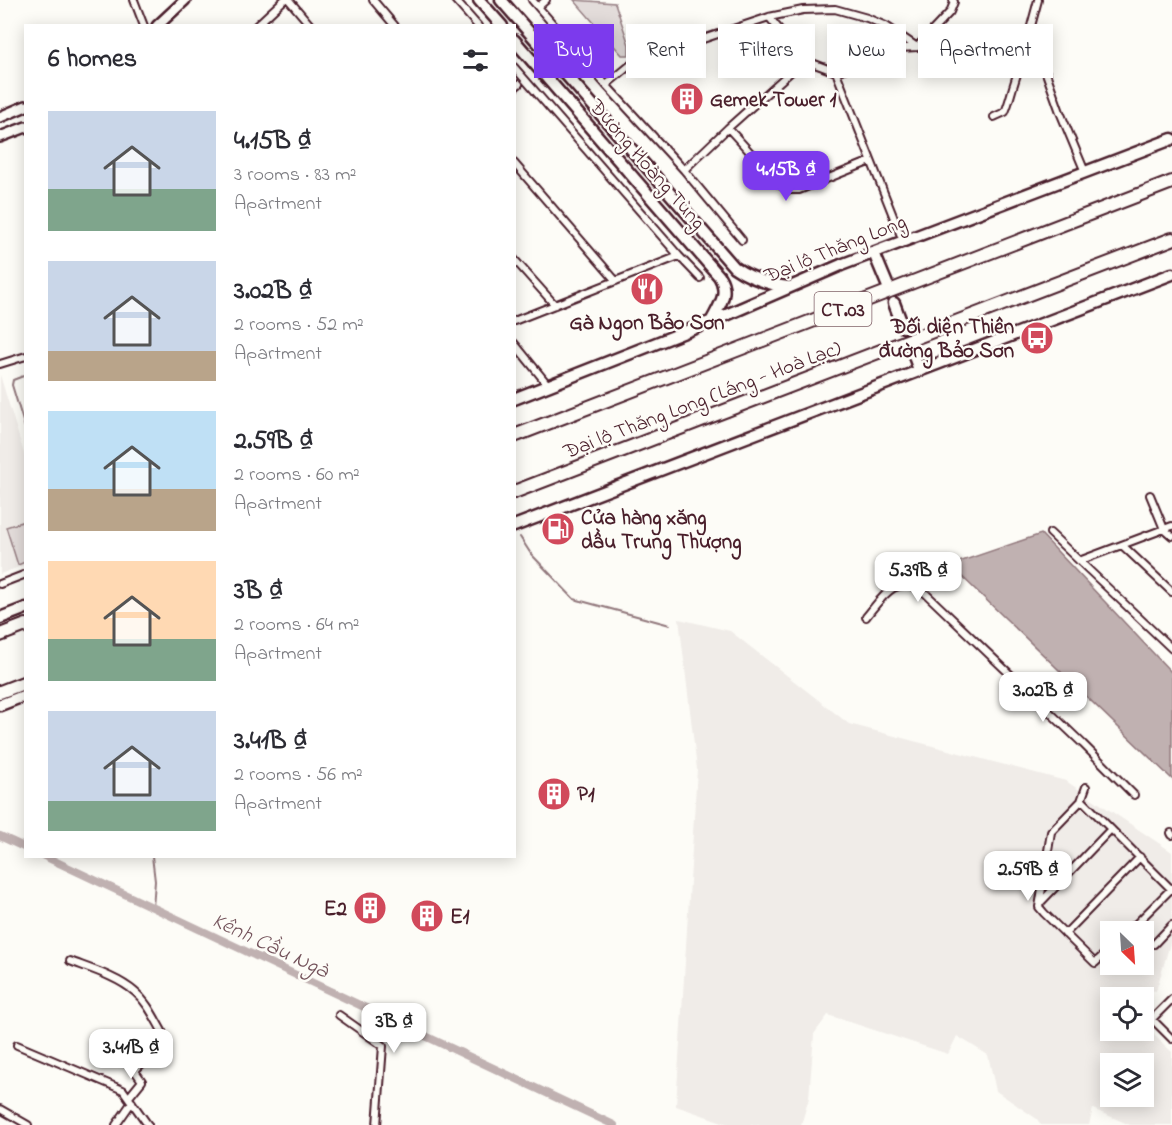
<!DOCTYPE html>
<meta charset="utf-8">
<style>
body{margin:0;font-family:"Indie Flower",sans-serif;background:#f7f7f7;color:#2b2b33;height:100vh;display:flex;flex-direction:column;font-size:22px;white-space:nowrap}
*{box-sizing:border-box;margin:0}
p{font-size:20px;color:#7c7c81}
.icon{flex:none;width:33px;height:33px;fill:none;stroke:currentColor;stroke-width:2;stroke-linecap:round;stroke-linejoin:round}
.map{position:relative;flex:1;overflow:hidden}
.panel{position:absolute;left:24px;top:24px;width:492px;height:834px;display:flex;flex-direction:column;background:#fff;border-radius:0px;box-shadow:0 3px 15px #0003}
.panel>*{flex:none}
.hud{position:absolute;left:534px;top:24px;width:548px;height:54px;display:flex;gap:12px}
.needle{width:39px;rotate:155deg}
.tools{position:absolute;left:1100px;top:921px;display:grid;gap:12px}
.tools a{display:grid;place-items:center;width:54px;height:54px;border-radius:0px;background:#fff;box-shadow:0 3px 15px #0003;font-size:30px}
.price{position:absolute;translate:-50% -51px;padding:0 14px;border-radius:12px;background:#fff;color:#222;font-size:20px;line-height:39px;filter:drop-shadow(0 2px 3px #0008)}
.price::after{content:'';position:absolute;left:50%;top:36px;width:18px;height:14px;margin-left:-9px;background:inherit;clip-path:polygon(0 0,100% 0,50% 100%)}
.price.on{background:#7c3aed;color:#fff}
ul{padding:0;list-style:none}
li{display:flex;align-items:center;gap:18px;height:150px;padding:0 24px}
li span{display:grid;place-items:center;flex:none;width:168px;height:120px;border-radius:0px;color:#555}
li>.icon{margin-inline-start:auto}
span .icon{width:72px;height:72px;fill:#fffc;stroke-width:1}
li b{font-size:26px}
h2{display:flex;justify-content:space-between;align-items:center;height:72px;padding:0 24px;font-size:26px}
.chip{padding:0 21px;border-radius:0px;background:#fff;box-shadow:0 3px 15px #0003;font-size:21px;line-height:54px}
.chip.on{background:#7c3aed;color:#fff}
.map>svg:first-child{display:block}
.built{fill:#f0ece8;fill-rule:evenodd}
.green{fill:#e3dcda;stroke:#967e82;stroke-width:1.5}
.water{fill:#c0b1b1;stroke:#91777b;stroke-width:1.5}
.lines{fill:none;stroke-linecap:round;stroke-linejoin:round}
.stream{stroke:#91777b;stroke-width:2}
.canal{stroke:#c0b1b1;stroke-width:8}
.street-casing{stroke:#4a1f2b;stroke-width:10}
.secondary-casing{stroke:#4a1f2b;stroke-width:14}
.primary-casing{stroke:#4a1f2b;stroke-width:15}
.highway-casing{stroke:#4a1f2b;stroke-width:16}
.street{stroke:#fdfcf7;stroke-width:6}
.secondary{stroke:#fdfcf7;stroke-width:9}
.primary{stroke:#fdfcf7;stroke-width:10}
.highway{stroke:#fdfcf7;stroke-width:12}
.labels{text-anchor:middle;stroke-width:5;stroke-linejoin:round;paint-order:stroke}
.shield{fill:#fdfcf7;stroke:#806168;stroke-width:1.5}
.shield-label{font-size:20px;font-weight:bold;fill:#4a1f2b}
.poi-label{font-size:21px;font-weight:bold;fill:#4a1f2b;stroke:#fdfcf7;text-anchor:start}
.street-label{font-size:21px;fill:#4a1f2b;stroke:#fdfcf7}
.water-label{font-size:22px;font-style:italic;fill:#73525a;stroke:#fdfcf7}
</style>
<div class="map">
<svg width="1172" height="1125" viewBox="0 0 1172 1125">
<rect width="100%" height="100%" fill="#fdfcf7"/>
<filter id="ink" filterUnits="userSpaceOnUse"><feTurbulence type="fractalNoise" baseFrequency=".0167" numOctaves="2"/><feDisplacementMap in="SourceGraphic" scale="12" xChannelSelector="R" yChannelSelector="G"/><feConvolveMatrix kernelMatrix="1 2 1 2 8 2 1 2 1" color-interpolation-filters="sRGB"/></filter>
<g filter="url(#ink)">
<path class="built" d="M0,375L26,460L25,565L0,574Z
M679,619L730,631L849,724L1066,781L1172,852V937L1156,991L1139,988L1136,997L1110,998V1030H1143V1025L1172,1052V1125H1130L1093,1109L1089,1125H1041L1037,1119L996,1091L988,1055L957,1036L948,1054L828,1015L814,1034L809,1098L801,1125H731L676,1106L697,769ZM1110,932H1143V964H1110ZM1110,1064H1143V1096H1110Z"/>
<path class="green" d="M574,0L615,3L629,45V55H622Z
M25,521V562L18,565L6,527Z"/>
<path class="water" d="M1041,534L1172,673V779L950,565Z"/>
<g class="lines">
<path class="stream" d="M26,375L13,380L12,385L26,431
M520,537L531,554L574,599L670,625
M152,856L155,881L153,908"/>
<path class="canal" d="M0,836L26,848
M44,856L614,1125"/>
<defs>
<path id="street" d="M134,0L144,26
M289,0L311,26
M373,0L395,26
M455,0L478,26
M532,0L606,85L684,170L742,240
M538,7L546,0
M769,17L804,60L836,72L903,241
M256,26L284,0
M1031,31L1060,112L1085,172
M514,67L679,256L700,278
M836,72L900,48L917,47L950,12L954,2L953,0
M606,85L634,62L769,17L803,10L835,9L867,18L886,26L917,47
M514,88L519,84
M994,117L1005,112C1009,103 1011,93 1014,84C1023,56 1031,28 1038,0
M728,128L780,185L789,190H799L871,161
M514,163L616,281
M684,170L728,128L804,60
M514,259L555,305
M514,321L679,256
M514,343L548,385
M0,364L26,356
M1150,495L1164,529L1172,536
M1050,533L1172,649
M1122,545L1172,592
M1079,561L1172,526
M0,584L26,574
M866,617C881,599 896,572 923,591L1083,744L1134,795
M1086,787L1081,801L1051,832L1039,907L1044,913L1095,963L1110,949
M1082,800L1171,889
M1171,833L1172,835
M1041,902L1111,829
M1128,932L1172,888
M1065,934L1140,857
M1154,944L1172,925
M70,961C91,969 118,977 135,992C147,1002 154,1017 162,1031C166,1047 144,1059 135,1071L142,1081L129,1097
M1172,999L1152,1019L1172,1039
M339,1015L383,1046L377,1125
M17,1045L123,1090L148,1125
M0,1109L28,1125
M116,1125L132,1102"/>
<path id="secondary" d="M157,26L185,0
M0,117L26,106
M0,137L26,127"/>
<path id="primary" d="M479,0L502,26
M501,0L734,267C751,279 768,284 788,287
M514,40L719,276C730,293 719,306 711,322
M874,253L889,289
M894,303L903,327
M910,345L919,370
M514,399L710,322L841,265L1172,139
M514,526L1172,274
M0,618L26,608
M0,705L26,695"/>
<path id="highway" d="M514,436L1172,182
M514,492L1172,239
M0,635L26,625
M0,692L26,682"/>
</defs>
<use href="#street" class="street-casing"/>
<use href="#secondary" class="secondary-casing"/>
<use href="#primary" class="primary-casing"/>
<use href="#highway" class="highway-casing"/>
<use href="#street" class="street"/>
<use href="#secondary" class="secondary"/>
<use href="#primary" class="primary"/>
<use href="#highway" class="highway"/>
</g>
</g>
<defs>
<symbol id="building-disc" viewBox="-11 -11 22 22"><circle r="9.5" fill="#d1495b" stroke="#fdfcf7"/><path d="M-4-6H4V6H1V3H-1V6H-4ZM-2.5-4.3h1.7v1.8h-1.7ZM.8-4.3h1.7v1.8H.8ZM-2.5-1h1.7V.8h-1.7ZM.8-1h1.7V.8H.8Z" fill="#fff"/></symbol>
<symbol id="restaurant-disc" viewBox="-11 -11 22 22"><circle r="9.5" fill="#d1495b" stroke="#fdfcf7"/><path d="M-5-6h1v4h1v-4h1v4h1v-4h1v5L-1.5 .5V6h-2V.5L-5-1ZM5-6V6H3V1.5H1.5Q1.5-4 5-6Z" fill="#fff"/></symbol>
<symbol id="bus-disc" viewBox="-11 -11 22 22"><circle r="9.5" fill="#d1495b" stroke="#fdfcf7"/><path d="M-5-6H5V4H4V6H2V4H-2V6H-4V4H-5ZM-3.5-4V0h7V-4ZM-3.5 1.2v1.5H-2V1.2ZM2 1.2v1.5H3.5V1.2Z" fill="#fff"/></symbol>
<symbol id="fuel-disc" viewBox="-11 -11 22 22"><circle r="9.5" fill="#d1495b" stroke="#fdfcf7"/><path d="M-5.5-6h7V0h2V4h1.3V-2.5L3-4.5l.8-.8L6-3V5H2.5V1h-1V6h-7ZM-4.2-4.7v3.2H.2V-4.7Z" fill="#fff"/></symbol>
</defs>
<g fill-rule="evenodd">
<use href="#building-disc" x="668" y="80" width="38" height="38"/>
<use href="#restaurant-disc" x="628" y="270" width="38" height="38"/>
<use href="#bus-disc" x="1018" y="319" width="38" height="38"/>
<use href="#fuel-disc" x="539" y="510" width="38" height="38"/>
<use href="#building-disc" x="535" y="775" width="38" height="38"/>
<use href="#building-disc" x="351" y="889" width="38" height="38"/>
<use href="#building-disc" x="408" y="897" width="38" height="38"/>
</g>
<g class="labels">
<rect class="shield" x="814.5" y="292" width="57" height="34" rx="4.5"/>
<g class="shield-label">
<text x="843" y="316">CT.03</text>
</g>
<g class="poi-label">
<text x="710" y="106">Gemek Tower 1</text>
<text x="647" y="329" text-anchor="middle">Gà Ngon Bảo Sơn</text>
<text x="1014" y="333" text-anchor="end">Đối diện Thiên<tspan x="1014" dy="24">đường Bảo Sơn</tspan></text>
<text x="581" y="524">Cửa hàng xăng<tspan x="581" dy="24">dầu Trung Thượng</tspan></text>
<text x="577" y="801">P1</text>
<text x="347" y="915" text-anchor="end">E2</text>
<text x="450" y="923">E1</text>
</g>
<g class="street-label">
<text transform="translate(648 164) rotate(49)" y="7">Đường Hoàng Tùng</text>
<text transform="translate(835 248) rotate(-22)" y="7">Đại lộ Thăng Long</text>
<text transform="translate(702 399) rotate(-21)" y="7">Đại lộ Thăng Long (Láng - Hoà Lạc)</text>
</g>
<g class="water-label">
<text transform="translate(271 944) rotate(25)" y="8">Kênh Cầu Ngà</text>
</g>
</g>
</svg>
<div class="tools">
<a><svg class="needle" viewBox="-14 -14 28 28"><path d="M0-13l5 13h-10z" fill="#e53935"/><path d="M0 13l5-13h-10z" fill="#7c7c81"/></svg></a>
<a><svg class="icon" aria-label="locate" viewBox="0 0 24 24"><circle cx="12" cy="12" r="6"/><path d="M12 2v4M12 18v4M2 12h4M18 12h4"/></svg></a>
<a><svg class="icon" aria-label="layers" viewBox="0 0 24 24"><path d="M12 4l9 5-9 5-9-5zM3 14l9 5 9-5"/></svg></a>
</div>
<b class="price on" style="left:786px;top:202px">4.15B ₫</b>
<b class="price" style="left:918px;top:603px">5.39B ₫</b>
<b class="price" style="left:1043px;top:723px">3.02B ₫</b>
<b class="price" style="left:1028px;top:902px">2.59B ₫</b>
<b class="price" style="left:394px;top:1054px">3B ₫</b>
<b class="price" style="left:131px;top:1080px">3.41B ₫</b>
<div class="hud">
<a class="chip on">Buy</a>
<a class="chip">Rent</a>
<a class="chip">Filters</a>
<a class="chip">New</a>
<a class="chip">Apartment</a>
</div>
<section class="panel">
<h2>6 homes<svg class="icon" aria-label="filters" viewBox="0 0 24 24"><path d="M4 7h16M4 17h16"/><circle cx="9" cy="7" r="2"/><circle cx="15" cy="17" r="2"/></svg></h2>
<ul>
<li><span style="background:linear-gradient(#c9d6e8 65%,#7fa58c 0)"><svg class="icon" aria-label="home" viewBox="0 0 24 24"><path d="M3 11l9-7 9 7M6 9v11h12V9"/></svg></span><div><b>4.15B ₫</b><p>3 rooms · 83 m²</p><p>Apartment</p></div></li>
<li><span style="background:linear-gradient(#c9d6e8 75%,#b9a48a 0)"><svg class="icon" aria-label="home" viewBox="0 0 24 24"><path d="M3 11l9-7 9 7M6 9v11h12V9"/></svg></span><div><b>3.02B ₫</b><p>2 rooms · 52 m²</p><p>Apartment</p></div></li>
<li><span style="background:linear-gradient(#bfe0f5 65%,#b9a48a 0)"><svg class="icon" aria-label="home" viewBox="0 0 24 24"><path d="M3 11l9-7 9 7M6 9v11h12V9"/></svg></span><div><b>2.59B ₫</b><p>2 rooms · 60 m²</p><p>Apartment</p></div></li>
<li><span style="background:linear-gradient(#ffd9b3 65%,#7fa58c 0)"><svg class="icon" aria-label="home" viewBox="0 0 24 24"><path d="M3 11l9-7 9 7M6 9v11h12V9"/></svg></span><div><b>3B ₫</b><p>2 rooms · 64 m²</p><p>Apartment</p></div></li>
<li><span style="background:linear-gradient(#c9d6e8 75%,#7fa58c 0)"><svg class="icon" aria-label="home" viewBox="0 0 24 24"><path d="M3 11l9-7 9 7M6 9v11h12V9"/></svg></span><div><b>3.41B ₫</b><p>2 rooms · 56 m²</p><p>Apartment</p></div></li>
</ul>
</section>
</div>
